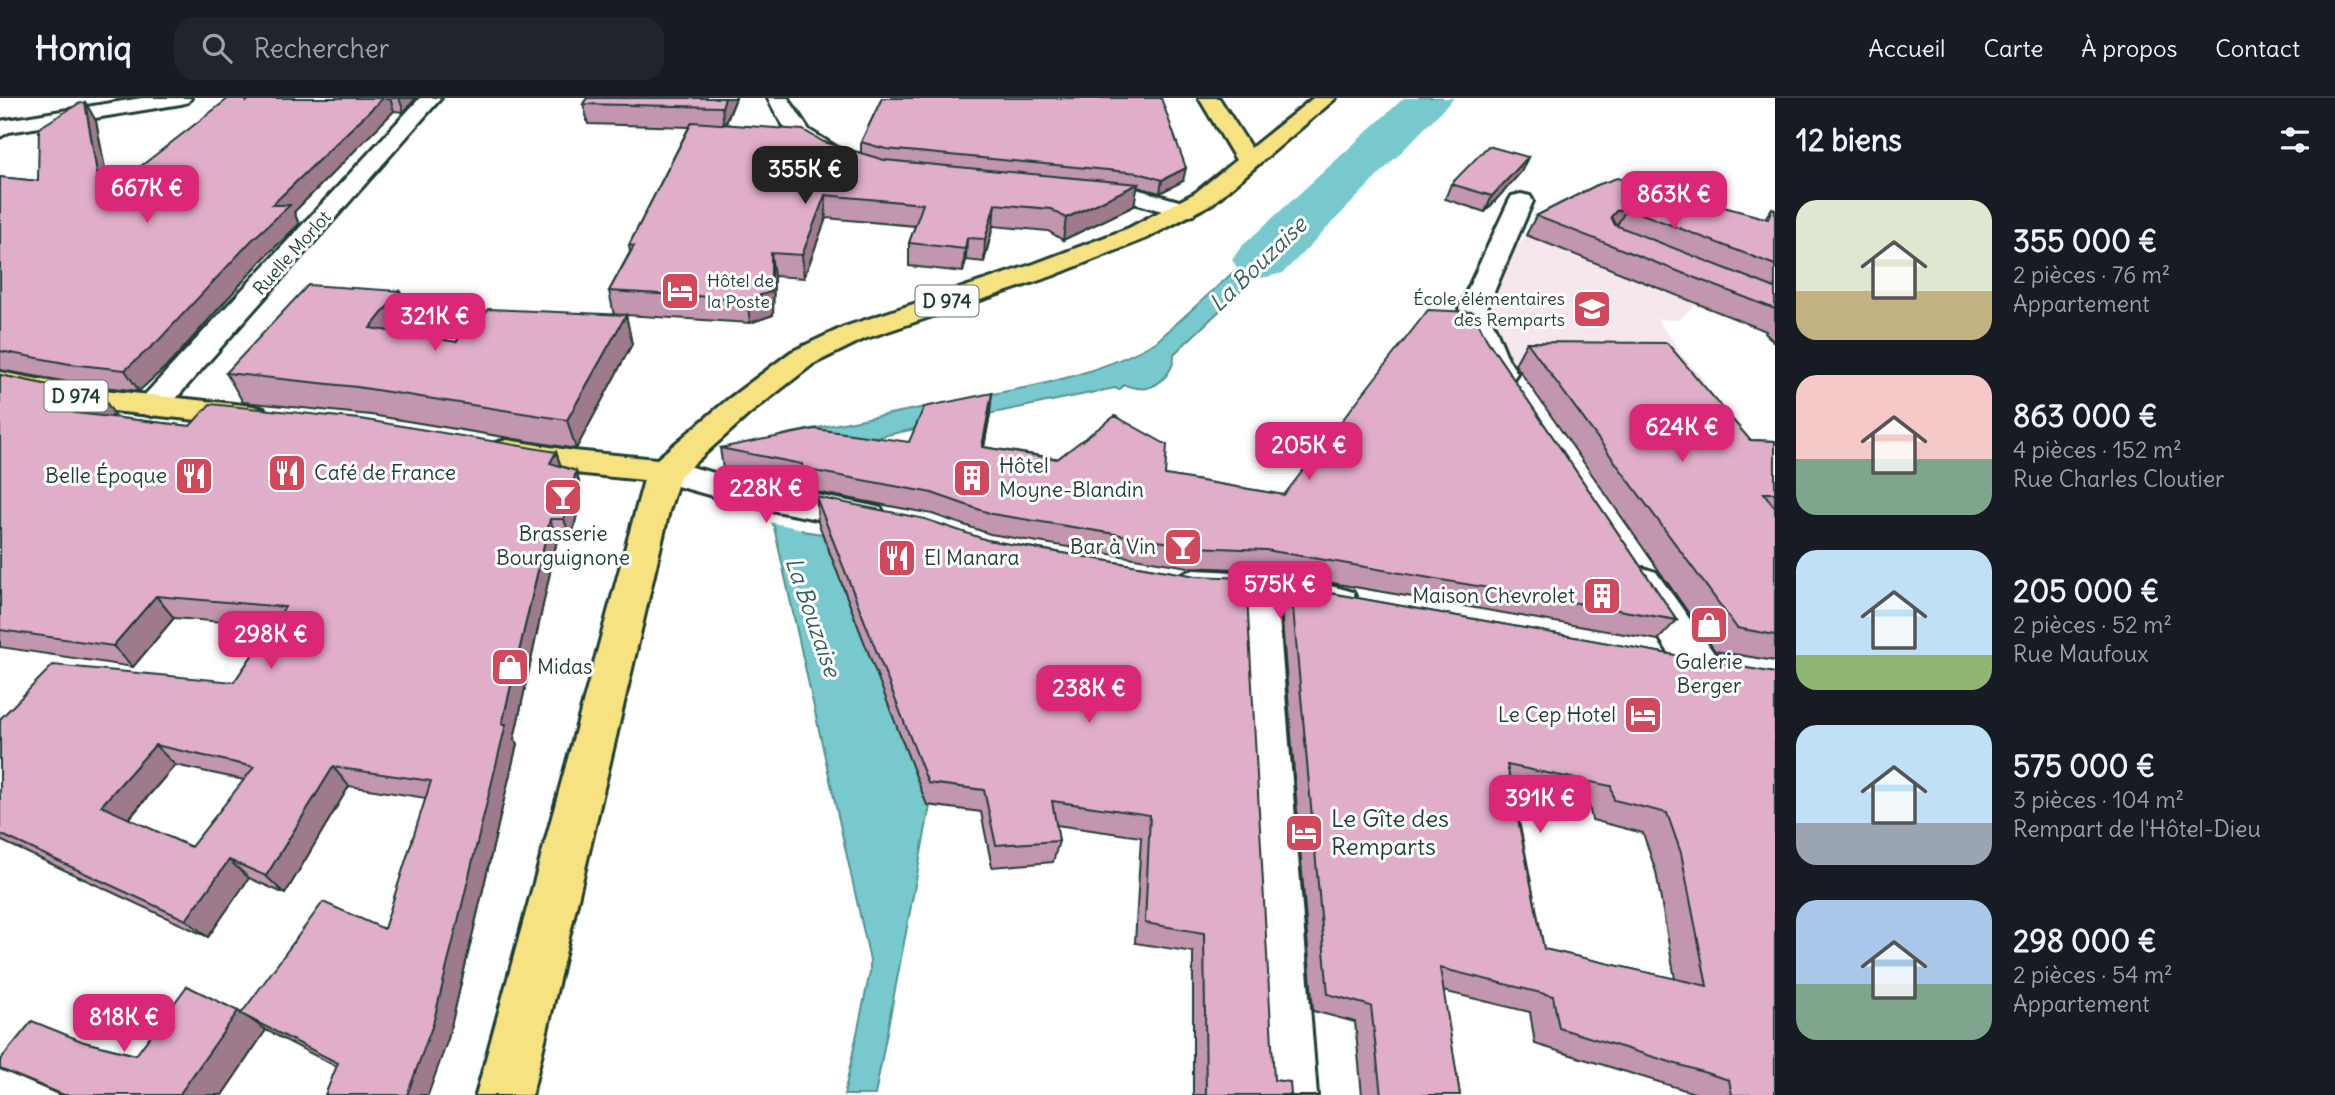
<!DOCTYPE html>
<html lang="fr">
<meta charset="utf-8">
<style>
body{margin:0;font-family:Delius,sans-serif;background:#20242c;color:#f1f3f6;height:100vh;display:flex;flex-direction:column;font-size:26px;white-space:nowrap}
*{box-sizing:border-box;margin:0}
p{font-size:23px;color:#9ea1a6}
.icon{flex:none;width:38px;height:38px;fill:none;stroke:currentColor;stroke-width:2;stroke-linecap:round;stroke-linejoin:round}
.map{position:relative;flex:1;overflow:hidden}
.sheet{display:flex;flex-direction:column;background:#171b24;width:560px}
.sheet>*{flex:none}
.price{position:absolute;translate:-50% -60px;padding:0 16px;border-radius:14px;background:#db2777;color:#fff;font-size:23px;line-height:46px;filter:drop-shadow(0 2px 4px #0008)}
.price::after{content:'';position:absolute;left:50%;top:42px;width:21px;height:16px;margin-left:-10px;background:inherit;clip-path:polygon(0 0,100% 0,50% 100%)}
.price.active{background:#222;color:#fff}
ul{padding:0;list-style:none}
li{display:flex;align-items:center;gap:21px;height:175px;padding:0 21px}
li span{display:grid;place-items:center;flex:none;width:196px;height:140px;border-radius:21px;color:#555}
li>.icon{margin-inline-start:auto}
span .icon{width:84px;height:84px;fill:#fffc;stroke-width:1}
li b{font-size:30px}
h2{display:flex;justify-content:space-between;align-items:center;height:84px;padding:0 21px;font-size:30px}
header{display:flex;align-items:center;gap:42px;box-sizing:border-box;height:98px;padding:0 35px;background:#171b24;border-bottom:2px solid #363941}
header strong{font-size:33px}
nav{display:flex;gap:38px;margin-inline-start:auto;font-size:24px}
.search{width:490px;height:63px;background:#20242c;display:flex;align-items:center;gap:18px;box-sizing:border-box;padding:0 24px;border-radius:21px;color:#9ea1a6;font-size:26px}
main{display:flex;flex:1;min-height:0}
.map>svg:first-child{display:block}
.built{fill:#f6e7ef}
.water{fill:#77c9cd;stroke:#549190;stroke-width:2}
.pier{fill:#fff}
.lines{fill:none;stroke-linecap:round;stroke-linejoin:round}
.river{fill:#77c9cd;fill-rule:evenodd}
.minor-casing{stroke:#1f3d34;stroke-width:6}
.major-casing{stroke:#1f3d34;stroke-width:6}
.minor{fill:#fff;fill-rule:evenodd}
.major{fill:#f7e281;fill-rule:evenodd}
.wall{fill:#c296ae;stroke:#1f3d34;stroke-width:2;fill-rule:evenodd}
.shaded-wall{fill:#9e7a8d;stroke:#1f3d34;stroke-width:2}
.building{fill:#e1aeca;stroke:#1f3d34;stroke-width:2;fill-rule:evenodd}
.labels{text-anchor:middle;stroke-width:6;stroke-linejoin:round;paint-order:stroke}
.far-street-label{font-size:18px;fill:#1f3d34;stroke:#fff}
.far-poi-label{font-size:18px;fill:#1f3d34;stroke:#fff;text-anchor:start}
.shield{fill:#fff;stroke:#627771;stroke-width:2}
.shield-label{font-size:19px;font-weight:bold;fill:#1f3d34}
.poi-label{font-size:21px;fill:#1f3d34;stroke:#fff;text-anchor:start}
.water-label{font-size:23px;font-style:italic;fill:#35605a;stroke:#fff}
.near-poi-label{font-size:24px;fill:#1f3d34;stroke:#fff;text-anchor:start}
</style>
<header>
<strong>Homiq</strong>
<div class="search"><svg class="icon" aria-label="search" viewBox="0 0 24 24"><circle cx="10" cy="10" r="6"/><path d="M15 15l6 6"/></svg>Rechercher</div>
<nav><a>Accueil</a><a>Carte</a><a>À propos</a><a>Contact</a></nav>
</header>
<main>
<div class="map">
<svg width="1775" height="997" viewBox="0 0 1775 997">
<rect width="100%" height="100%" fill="#fff"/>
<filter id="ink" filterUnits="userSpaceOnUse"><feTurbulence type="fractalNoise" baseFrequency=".0143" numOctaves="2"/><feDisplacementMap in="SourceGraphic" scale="14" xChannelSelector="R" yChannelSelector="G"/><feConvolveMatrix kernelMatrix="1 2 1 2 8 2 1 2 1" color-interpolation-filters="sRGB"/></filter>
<g filter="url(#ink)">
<path class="built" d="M1552,123L1775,212V235L1755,229L1754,225L1695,208L1678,222L1657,221L1680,252L1678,253L1706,284L1599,278L1610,297L1534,296L1496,239L1490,218L1504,167L1526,137Z"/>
<path class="water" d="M1419,0H1441L1366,74L1348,69Z
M1342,76L1359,81L1174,256C1175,271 1161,287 1147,290C1140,292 1131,289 1124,287L1119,292L1115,290L794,356L780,383L803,433L822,436L930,708L875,997H844L870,874V862L774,429L748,372L770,341L786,336L1034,288C1077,278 1117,266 1156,244Z"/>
<path class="pier" d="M748,379L785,383L808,432L768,424Z"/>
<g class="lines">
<path class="river" d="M1404,0H1454L1283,175L1262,180L1241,175L1232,162L1241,149Z"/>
<defs>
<path id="minor" d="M142,0H191L188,4L181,6L9,34L0,39V23Z
M420,0H441L163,315L152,318L141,315L136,308L141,301Z
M768,0H788L809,32L846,55L849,60L846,65C811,73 780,27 768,0Z
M1084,86L1136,91L1193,107L1196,112L1193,117L1184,119L1134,105L1076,98L1072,93L1076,88Z
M1521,96L1530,98L1533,103L1487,210L1508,261L1517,275L1513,281L1502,284L1491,281L1478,261L1459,210L1509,103L1512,98Z
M664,362L745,383L868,407L881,410L886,419L881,428L868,431L745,407L652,381L647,373L652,365Z
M1643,470L1656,474L1716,558L1722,570L1716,582L1701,586L1686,582L1624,484L1630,474Z
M1194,472C1247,474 1302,478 1353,494L1358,504L1353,514L1339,518L1278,507L1317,997H1261L1239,502L1194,500L1181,496L1175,486L1181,476Z"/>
<path id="major" d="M1199,0H1219L1251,50L1313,0H1336L1213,105L1147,140L1052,178L864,241L813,266L748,317L680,378L669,413L532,997H476L644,382C594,377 543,373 495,361L490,353L495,345L507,342L574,353L657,361L726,303L791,254L844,229L1034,166L1129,130L1195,95L1236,62Z
M0,274L85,290L253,308L264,311L269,318L264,325L253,328L85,310L0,292Z"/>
</defs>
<use href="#minor" class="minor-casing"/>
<use href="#major" class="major-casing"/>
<use href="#minor" class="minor"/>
<use href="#major" class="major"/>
</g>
<path class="wall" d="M251,0H416L404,14L394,13L294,114L299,126L262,162L171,264L139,293L85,287L0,272V79L38,83L85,4L96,23L109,93Z
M587,0H736L726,26L824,44L861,55V44L882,0L1183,83L1160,95L1137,89L1134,108L1063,142L1048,133L993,128L984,164L966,162L963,174L909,168V145L915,128L826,120L804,180L774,178L773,217L750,225L626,217L632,246L576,351L371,317L243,304L226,275L400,193L412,221L401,235L456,244L474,233L614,217L609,193L630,154L629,147L689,29L588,26L583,6Z
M1528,59L1521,74L1485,114L1445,101L1451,86Z
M1597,87L1765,120L1772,110L1775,112V245L1765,235L1766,233L1526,137L1536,118Z
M1487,242L1677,522L1658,542L1257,472L1188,469L990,436L932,416L805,392L803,387L723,371L720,350L909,344L990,316L984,349L1165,377L1284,397Z
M1527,244L1750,342L1775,343V563L1715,553L1515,266Z
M0,277L68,291L99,294L114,316L110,319L190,328L556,354L561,368L576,373L582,395L571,442H557L514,641L517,646L448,941L337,969L266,932L222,997H60L0,971L84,944L136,957L238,913L241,915L384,831L426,700L349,688L285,796L249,780L208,839L0,742V621L234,584L273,528L174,520L133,569L0,549ZM175,667L244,682L191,749L129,721Z
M816,399L987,442L1196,478L1274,982L1291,997H1193V854L1135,845L1141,739L1056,727L1059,743L1053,764L992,769L981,714L927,707L818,424Z
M1291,488L1775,575V997H1698V996L1535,946L1530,914L1443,893L1460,997H1362L1355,924L1313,913L1281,510ZM1513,692L1589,708L1592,722L1643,735L1656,774L1675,881L1544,851Z"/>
<path class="shaded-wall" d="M383,0H390L394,13L294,114L299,126L262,162L171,264L139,293L125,272L272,107Z
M399,0H416L404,14Z
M725,0H736L724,29L722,9Z
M85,4L96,23L114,118L101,99Z
M1528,59L1521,74L1485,114L1492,98Z
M1186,70L1183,83L1160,95L1162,82Z
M1138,86L1134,108L1063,142L1066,120Z
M825,97L826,120L804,180L802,157Z
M995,106L993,128L984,164L985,141Z
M1627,110L1616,129L1611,119L1616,113Z
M967,140L966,162L963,174L965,151Z
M771,155L774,178L773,217L750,225L747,201Z
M400,193L412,221L383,259L370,230Z
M626,217L632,246L576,351L567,322Z
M99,294L114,316L91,336L75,315Z
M992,295L990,316L980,370L982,349Z
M556,354L563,376L550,365Z
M576,373L582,395L571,442L564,421Z
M550,421L557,442L514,641L517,646L448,941L428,997H407L502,626Z
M156,498L174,520L133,569L113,548Z
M155,647L175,667L123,727L101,708Z
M333,669L349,688L285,796L266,778Z
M229,762L249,780L208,839L186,822Z
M238,913L266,932L222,997H179Z"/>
<path class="building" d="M229,0H246V4L251,0H383L272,107H290L252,142L158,243L125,272L70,266L0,253V79L38,83L39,30L78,6L85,4L101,99Z
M587,0H725L722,9L583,6Z
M882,0H1161L1186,70L1162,82L1139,75L886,51L861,44Z
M692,24L803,32L824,44L884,62L1138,86L1066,120L1051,111L995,106L985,141L967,140L965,151L909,145L923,106L825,97L802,157L771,155V194L747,201L609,193L634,148L629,147Z
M1488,48L1528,59L1492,98L1451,86Z
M1617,80L1768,121L1772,110L1775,112V167L1627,110L1616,113L1611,119L1615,127L1775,190V211L1536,118L1597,87Z
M308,187L400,193L370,230L456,244L466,232L474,233L488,211L626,217L567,322L357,289L226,275Z
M1428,212L1473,214L1487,242L1677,522L1266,452L1195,449L992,416L932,395L803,371L802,366L720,350L815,331L909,344L924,309L992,295L982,349L1057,361L1115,318L1167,347L1165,377L1284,397Z
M1527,244L1667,245L1750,342L1775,343V395H1764L1775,410V537L1737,530Z
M0,277L68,291L99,294L75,315L190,328L210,306L360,321L556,354L550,365L576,373L564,421H550L502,626H506L433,926L407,997H325L338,965L241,916L323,804L384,831L431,683L333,669L266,778L229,762L186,822L0,736V621L53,567L234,584L285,509L156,498L113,548L0,532ZM155,647L254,669L191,749L101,708Z
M816,399L925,421L987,442L1196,478L1246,480L1274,982L1290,984L1291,997H1206L1204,835L1145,825L1150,717L1052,703L1059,743L996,747L984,692L928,685Z
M1291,488L1775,575V997H1732L1729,982L1559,930L1553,898L1440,870L1460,997H1381L1371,908L1328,896ZM1507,667L1611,688L1614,702L1667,715L1681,755L1707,888L1544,851Z
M187,888L238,913L179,997H64L0,971V962L32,923L84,944L136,957Z"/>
</g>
<defs>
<symbol id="hotel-square" viewBox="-11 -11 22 22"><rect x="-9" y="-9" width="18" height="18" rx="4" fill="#d1495b" stroke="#fff"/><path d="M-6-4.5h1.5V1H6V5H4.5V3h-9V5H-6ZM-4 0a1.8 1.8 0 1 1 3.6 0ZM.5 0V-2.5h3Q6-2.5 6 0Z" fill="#fff"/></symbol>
<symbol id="school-square" viewBox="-11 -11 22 22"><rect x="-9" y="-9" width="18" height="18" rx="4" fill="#d1495b" stroke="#fff"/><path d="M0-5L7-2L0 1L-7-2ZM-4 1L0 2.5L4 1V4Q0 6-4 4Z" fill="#fff"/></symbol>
<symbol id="restaurant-square" viewBox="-11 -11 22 22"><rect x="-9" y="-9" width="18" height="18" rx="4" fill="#d1495b" stroke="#fff"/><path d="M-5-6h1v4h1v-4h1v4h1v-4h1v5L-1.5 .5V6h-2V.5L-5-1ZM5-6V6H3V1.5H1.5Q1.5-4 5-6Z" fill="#fff"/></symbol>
<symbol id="building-square" viewBox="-11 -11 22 22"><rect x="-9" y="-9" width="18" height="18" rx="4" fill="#d1495b" stroke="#fff"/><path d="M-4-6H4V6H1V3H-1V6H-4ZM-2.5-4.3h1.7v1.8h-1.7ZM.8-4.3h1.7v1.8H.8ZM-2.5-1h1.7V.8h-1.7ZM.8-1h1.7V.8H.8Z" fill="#fff"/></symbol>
<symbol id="bar-square" viewBox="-11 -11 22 22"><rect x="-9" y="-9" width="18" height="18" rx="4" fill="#d1495b" stroke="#fff"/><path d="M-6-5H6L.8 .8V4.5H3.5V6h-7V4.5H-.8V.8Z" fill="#fff"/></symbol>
<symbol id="shop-square" viewBox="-11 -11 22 22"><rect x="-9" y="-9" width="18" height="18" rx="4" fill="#d1495b" stroke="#fff"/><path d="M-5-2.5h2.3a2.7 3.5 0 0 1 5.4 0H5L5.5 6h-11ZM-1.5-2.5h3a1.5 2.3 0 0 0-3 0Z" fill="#fff"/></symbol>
</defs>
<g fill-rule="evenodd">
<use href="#hotel-square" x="658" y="171" width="44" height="44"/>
<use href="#school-square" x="1570" y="189" width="44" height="44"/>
<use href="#restaurant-square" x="265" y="353" width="44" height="44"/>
<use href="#restaurant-square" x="172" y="356" width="44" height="44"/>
<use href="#building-square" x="950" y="358" width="44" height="44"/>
<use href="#bar-square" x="541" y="377" width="44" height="44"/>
<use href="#bar-square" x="1161" y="427" width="44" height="44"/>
<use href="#restaurant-square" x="875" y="438" width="44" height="44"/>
<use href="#building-square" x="1580" y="476" width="44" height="44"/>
<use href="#shop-square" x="1687" y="505" width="44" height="44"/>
<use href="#shop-square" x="488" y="547" width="44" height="44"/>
<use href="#hotel-square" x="1621" y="595" width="44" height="44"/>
<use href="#hotel-square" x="1282" y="713" width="44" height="44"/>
</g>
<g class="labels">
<g class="far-street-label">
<text transform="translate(292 155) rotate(-48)" y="6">Ruelle Morlot</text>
</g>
<g class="far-poi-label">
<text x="707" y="189">Hôtel de<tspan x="707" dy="21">la Poste</tspan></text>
<text x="1565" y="207" text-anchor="end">École élémentaires<tspan x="1565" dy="21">des Remparts</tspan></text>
</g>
<g class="shield">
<rect x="915.5" y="187.5" width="63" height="31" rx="5"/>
<rect x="44.5" y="282.5" width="63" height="31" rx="5"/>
</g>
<g class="shield-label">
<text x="947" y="210">D 974</text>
<text x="76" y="305">D 974</text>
</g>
<g class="poi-label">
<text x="999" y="375">Hôtel<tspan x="999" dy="24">Moyne-Blandin</tspan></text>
<text x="314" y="382">Café de France</text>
<text x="167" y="385" text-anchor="end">Belle Époque</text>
<text x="563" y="443" text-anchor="middle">Brasserie<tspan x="563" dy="24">Bourguignone</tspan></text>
<text x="1156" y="456" text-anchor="end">Bar à Vin</text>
<text x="924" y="467">El Manara</text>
<text x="1575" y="505" text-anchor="end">Maison Chevrolet</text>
<text x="1709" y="571" text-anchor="middle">Galerie<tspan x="1709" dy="24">Berger</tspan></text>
<text x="537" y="576">Midas</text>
<text x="1616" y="624" text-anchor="end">Le Cep Hotel</text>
</g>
<g class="water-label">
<text transform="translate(1258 166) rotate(-44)" y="8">La Bouzaise</text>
<text transform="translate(813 519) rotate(71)" y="8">La Bouzaise</text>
</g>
<g class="near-poi-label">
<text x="1331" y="729">Le Gîte des<tspan x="1331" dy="28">Remparts</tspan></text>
</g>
</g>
</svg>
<b class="price active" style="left:805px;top:108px">355K €</b>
<b class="price" style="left:147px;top:127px">667K €</b>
<b class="price" style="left:1674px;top:133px">863K €</b>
<b class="price" style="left:435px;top:255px">321K €</b>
<b class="price" style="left:1682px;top:366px">624K €</b>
<b class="price" style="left:1309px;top:384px">205K €</b>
<b class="price" style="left:766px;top:427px">228K €</b>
<b class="price" style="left:1280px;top:523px">575K €</b>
<b class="price" style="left:271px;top:573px">298K €</b>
<b class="price" style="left:1089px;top:627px">238K €</b>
<b class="price" style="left:1540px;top:737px">391K €</b>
<b class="price" style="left:124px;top:956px">818K €</b>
</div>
<section class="sheet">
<h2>12 biens<svg class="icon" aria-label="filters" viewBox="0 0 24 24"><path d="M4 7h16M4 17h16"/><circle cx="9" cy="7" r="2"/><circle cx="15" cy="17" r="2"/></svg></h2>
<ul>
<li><span style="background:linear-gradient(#dfe7d0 65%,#c2b280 0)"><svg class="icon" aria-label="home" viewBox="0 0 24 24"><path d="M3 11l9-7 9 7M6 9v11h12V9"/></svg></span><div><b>355 000 €</b><p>2 pièces · 76 m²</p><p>Appartement</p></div></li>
<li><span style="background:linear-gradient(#f6c9c9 60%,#7fa58c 0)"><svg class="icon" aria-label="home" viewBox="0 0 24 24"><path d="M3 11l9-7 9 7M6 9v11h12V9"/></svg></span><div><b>863 000 €</b><p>4 pièces · 152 m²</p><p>Rue Charles Cloutier</p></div></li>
<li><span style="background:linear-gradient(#bfe0f5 75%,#8fb573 0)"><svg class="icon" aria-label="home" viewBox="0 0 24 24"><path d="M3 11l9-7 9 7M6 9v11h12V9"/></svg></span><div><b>205 000 €</b><p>2 pièces · 52 m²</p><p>Rue Maufoux</p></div></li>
<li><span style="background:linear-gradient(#bfe0f5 70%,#9aa5b1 0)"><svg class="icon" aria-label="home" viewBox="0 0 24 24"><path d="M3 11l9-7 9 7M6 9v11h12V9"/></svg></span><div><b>575 000 €</b><p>3 pièces · 104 m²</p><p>Rempart de l'Hôtel-Dieu</p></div></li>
<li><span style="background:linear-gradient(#a9c7e8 60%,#7fa58c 0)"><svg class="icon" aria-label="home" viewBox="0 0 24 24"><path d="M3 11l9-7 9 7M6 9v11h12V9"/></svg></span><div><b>298 000 €</b><p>2 pièces · 54 m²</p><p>Appartement</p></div></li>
</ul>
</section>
</main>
